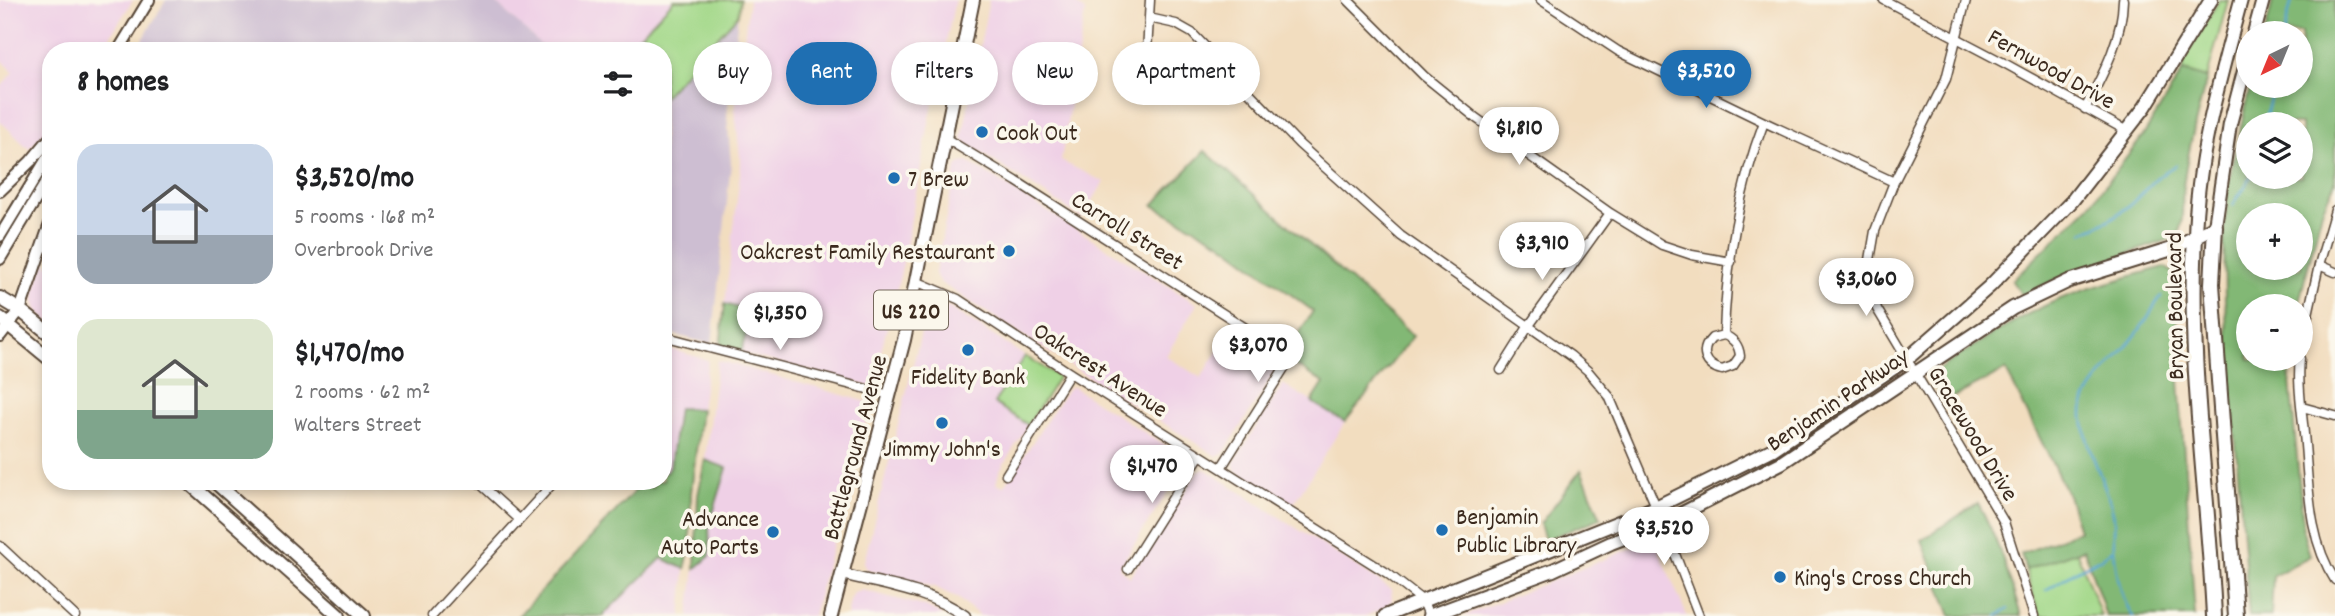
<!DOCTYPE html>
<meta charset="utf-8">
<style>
body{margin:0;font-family:Dekko,sans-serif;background:#f2f2f2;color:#202124;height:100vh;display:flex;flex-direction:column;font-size:26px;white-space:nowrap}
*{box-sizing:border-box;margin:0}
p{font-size:23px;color:#757577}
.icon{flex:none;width:38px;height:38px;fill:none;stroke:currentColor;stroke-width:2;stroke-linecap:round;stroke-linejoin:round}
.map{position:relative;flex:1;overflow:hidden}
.drawer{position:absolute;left:42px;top:42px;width:630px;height:448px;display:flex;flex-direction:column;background:#fff;border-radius:28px;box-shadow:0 4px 10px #0003}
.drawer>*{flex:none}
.hud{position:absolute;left:693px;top:42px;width:665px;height:63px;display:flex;gap:14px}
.needle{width:46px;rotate:223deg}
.controls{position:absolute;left:2236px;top:21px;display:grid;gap:14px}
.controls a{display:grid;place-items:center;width:77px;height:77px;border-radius:50%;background:#fff;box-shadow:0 4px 10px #0003;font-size:35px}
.price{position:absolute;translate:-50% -60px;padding:0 16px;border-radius:24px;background:#fff;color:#222;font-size:23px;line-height:46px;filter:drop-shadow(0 2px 4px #0008)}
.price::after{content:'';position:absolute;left:50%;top:42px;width:21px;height:16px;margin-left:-10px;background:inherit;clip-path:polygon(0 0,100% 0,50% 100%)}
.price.active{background:#1f6fb2;color:#fff}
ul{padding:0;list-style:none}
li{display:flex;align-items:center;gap:21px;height:175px;padding:0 35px}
li span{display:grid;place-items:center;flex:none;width:196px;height:140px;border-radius:21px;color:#555}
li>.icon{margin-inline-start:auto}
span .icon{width:84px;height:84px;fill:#fffc;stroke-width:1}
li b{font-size:30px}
h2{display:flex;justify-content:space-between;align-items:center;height:84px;padding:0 35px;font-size:30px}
.chip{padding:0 24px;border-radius:32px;background:#fff;box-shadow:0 4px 10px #0003;font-size:24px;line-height:63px}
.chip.active{background:#1f6fb2;color:#fff}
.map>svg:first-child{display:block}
.built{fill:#efd0e6}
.industrial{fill:#cdbed2}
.green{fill:#a3d889;stroke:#6f8154;stroke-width:2}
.forest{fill:#82b875;stroke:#5e714a;stroke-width:2;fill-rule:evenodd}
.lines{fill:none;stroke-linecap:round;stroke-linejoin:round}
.stream{stroke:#56a5cf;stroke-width:2.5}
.minor-casing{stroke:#564536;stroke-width:11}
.tertiary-casing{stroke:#564536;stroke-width:13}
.secondary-casing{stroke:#564536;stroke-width:14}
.primary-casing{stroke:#564536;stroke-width:16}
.trunk-casing{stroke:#564536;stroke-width:16}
.motorway-casing{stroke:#564536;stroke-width:18}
.minor{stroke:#fff;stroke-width:8}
.tertiary{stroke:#fff;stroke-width:10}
.secondary{stroke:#fff;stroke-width:10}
.primary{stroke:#fff;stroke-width:12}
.trunk{stroke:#fff;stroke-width:12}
.motorway{stroke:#fff;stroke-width:14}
.poi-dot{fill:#1f6fb2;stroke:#fbf7ec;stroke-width:2.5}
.labels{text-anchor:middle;stroke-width:7;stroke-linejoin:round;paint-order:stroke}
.shield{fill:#fbf7ec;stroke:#75685c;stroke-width:2}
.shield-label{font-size:23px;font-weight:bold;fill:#3b2a1e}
.street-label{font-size:24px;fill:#3b2a1e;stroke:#fbf7ec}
.poi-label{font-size:24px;fill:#3b2a1e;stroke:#fbf7ec;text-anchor:start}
</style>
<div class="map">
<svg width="2335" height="616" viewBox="0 0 2335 616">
<rect width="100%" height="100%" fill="#fbf7ec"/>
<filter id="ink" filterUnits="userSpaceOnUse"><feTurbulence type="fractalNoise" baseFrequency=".0143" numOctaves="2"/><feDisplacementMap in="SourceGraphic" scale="14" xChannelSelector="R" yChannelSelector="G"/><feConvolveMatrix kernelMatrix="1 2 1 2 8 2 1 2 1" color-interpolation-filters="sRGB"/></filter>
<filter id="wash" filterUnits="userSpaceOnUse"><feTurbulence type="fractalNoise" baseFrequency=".00686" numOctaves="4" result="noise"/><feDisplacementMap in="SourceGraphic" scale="28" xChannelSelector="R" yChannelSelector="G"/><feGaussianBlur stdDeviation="1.57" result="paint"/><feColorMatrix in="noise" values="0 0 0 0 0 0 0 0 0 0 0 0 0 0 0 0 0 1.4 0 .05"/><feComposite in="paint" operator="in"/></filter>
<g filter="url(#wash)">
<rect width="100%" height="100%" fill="#f2ddbf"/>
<path class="built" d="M0,0H133L101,51H51V127L29,149L0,121V88L14,72L0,58Z
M493,0H674L625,51H547Z
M749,0H955L930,117L902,268L872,387L741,353L752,312L725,304L741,165L735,111Z
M989,0H1072L1085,12L1061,161L1104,182L1082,218L966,143L962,138Z
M968,162L1197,304L1166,356L1201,378L1233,328L1277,356L1280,364L1223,454L1217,456L1098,383L941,283L937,278L935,273L956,168L961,163Z
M45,261L51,267V324L37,310L34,302V291Z
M937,300L1025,356L994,403L1028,425L999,472L996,484L1004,486L1068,388L1073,387L1188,460L1119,568L1130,577L1198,471L1205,469L1391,589L1392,600L1385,608L1365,616H980L959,599L935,587L869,570L865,567L864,562L928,305Z
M663,347L708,360L701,409L678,408L670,467L663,475Z
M717,360L871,403L813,616H689L695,569L710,556L709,526L727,469L705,460Z
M1283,384L1345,422L1292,506L1236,471L1234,467V462Z
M1654,539L1687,616H1464L1544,584Z
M662,557L685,569L681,616H602Z
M862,590L924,606L943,616H847L851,597L854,593Z"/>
<path class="industrial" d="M166,0H493L547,51H136Z
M738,15L727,116L731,163L712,344L663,332V97Z"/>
<path class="green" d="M674,0H740L738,15L663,97V51H625Z
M2219,0H2228L2207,78L2183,71L2185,58Z
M1025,356L1057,376L1058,378L1028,425L994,403Z
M2075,547L2101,616H2039L2024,565Z"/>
<path class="forest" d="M2273,0H2335V182L2322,211L2298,306H2249V359H2288L2304,535L2310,556L2273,576L2271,616H2249L2225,303L2224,238L2228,186L2250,86H2301V33H2265ZM2249,124H2301V177H2249ZM2249,215H2301V268H2249Z
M2183,71L2207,78C2197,114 2188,150 2183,187C2181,204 2185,221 2177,237L2066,275L2022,295L2012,281L2089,206L2143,136Z
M1205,151L1413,336L1345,422L1312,402L1324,383L1295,365L1294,357L1289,349L1313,311L1220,242L1153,205Z
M2164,267L2171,271L2178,283L2177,351L2195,616H2106L2084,549L2026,570L2021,554L2079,531L2068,495L2006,370L1944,402L1932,381L1936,371C1973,347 2010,321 2051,303C2087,287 2126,278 2164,267Z
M725,304L752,312L741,353L720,347Z
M678,408L701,409L691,493L690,547L685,569L662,558L602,616H518L643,482L651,488L657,481H663V475L670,467Z
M705,460L727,468L709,526L710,556L695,569L698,495Z
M1581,470L1601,518L1545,540L1540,524Z
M1978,503C1998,539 2009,577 2021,616H1951L1922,540Z"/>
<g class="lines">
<path class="stream" d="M2284,33L2292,0
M2264,124L2273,86
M2243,142L2249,139
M2233,205L2251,177
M2083,232C2101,225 2116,217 2131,204C2146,190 2157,175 2176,165
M2046,590L2079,569L2100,559L2113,549
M1997,616L2008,609
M2133,616C2120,598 2116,572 2114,550C2113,539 2115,528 2114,518C2110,492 2095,467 2088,442C2085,430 2081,417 2084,405C2089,383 2124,352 2138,332C2146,321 2153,308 2161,296"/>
</g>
</g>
<g filter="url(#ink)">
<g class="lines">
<defs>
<path id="minor" d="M1348,0L1424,76L1476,118L1610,213L1662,245L1692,255L1731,262
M1541,0L1618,51L1764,122L1894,182
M1884,0L2004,63L2127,131
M1966,0L1946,79L1894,182L1875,231L1870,260V281L1877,309L2004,522L2034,616
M1149,18L1176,24L1192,33L1299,144L1401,236L1571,356L1588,371L1609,396L1663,523L1699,616
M1146,69L1150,0
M2085,109C2103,74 2122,40 2123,0
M945,138L1016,181L1283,352L1287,357L1286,365L1221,468
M2319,265L2335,272
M918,282L958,299L1070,373L1387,573L1423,601L1429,616
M1724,335C1734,339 1739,345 1740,356L1733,366L1722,370C1705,366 1699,351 1712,338L1724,335C1726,265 1739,187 1764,122
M663,336L890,395
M2301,346L2319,265L2335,210
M2300,359C2297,383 2302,410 2304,434C2309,482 2307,538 2335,580
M1501,370L1528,327L1610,213
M2302,407L2335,416
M1006,475L1070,373
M477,481L519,519
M0,546L75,616
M1128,569L1200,455
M432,616L555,481"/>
<path id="tertiary" d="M842,574C884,585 929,590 965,616"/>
<path id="secondary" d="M118,51L149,0
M0,191L31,161L51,137
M0,236L51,152
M0,259L51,174
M0,336L20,310L51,221"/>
<path id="primary" d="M0,298L20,310L51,335
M0,318L51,360
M187,481L339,616
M214,481L364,616
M831,616L904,340L973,0
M1385,616L1656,507L1773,449L1907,359L1990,286L2072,201L2145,107L2211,0
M1429,616L1553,570L1611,543L1663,523L1781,463L2013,308L2069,281L2172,249L2215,226"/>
<path id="trunk" d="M2254,33L2263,0
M2215,226L2230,124L2249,52
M2195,237C2197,156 2220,78 2241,0"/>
<path id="motorway" d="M2215,226L2212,284L2236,616
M2195,237C2188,364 2208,490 2214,616"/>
</defs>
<use href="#minor" class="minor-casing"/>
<use href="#tertiary" class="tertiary-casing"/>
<use href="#secondary" class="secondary-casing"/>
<use href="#primary" class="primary-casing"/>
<use href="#trunk" class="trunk-casing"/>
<use href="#motorway" class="motorway-casing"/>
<use href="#minor" class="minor"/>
<use href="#tertiary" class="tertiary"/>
<use href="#secondary" class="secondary"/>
<use href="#primary" class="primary"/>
<use href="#trunk" class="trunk"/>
<use href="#motorway" class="motorway"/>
</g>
</g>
<g class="poi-dot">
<circle cx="982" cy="132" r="7"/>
<circle cx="894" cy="178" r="7"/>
<circle cx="1009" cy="251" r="7"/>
<circle cx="968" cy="350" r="7"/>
<circle cx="942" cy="423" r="7"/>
<circle cx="1442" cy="530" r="7"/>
<circle cx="773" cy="532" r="7"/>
<circle cx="1780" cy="577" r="7"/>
</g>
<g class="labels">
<rect class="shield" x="874" y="290.5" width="74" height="39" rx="5"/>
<g class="shield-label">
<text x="911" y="318">US 220</text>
</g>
<g class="street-label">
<text transform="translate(2052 68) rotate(29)" y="8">Fernwood Drive</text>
<text transform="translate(1128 230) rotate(32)" y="8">Carroll Street</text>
<text transform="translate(2174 306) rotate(-91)" y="8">Bryan Boulevard</text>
<text transform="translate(1101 369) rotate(33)" y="8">Oakcrest Avenue</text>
<text transform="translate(1837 399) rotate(-34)" y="8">Benjamin Parkway</text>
<text transform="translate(1974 433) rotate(59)" y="8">Gracewood Drive</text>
<text transform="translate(854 447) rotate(-75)" y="8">Battleground Avenue</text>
</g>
<g class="poi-label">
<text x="996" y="140">Cook Out</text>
<text x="908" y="186">7 Brew</text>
<text x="995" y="259" text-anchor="end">Oakcrest Family Restaurant</text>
<text x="968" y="384" text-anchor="middle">Fidelity Bank</text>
<text x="942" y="456" text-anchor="middle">Jimmy John's</text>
<text x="1456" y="524">Benjamin<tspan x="1456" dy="28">Public Library</tspan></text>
<text x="759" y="526" text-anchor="end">Advance<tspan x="759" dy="28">Auto Parts</tspan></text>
<text x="1794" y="585">King's Cross Church</text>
</g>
</g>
</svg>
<div class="controls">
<a><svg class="needle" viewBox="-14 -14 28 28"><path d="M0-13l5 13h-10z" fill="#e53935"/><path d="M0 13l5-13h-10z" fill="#757577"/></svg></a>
<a><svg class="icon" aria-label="layers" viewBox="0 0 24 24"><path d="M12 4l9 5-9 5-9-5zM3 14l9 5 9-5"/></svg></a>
<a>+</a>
<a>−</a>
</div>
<b class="price active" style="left:1706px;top:110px">$3,520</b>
<b class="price" style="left:1519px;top:167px">$1,810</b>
<b class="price" style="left:1542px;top:282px">$3,910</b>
<b class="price" style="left:1866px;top:318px">$3,060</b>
<b class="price" style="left:780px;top:352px">$1,350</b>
<b class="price" style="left:1258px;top:384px">$3,070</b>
<b class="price" style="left:1152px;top:505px">$1,470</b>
<b class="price" style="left:1664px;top:567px">$3,520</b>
<div class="hud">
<a class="chip">Buy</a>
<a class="chip active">Rent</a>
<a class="chip">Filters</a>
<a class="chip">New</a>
<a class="chip">Apartment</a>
</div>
<section class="drawer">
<h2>8 homes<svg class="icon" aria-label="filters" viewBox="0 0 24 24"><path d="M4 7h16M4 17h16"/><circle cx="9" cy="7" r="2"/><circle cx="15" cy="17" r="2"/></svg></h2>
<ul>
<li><span style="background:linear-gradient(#c9d6e8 65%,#9aa5b1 0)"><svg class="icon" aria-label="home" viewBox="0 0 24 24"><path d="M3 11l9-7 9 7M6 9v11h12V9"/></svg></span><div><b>$3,520/mo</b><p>5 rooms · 168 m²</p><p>Overbrook Drive</p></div></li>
<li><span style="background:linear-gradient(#dfe7d0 65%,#7fa58c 0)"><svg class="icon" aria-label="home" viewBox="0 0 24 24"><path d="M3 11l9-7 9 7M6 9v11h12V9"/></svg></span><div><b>$1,470/mo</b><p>2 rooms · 62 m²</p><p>Walters Street</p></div></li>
</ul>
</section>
</div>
